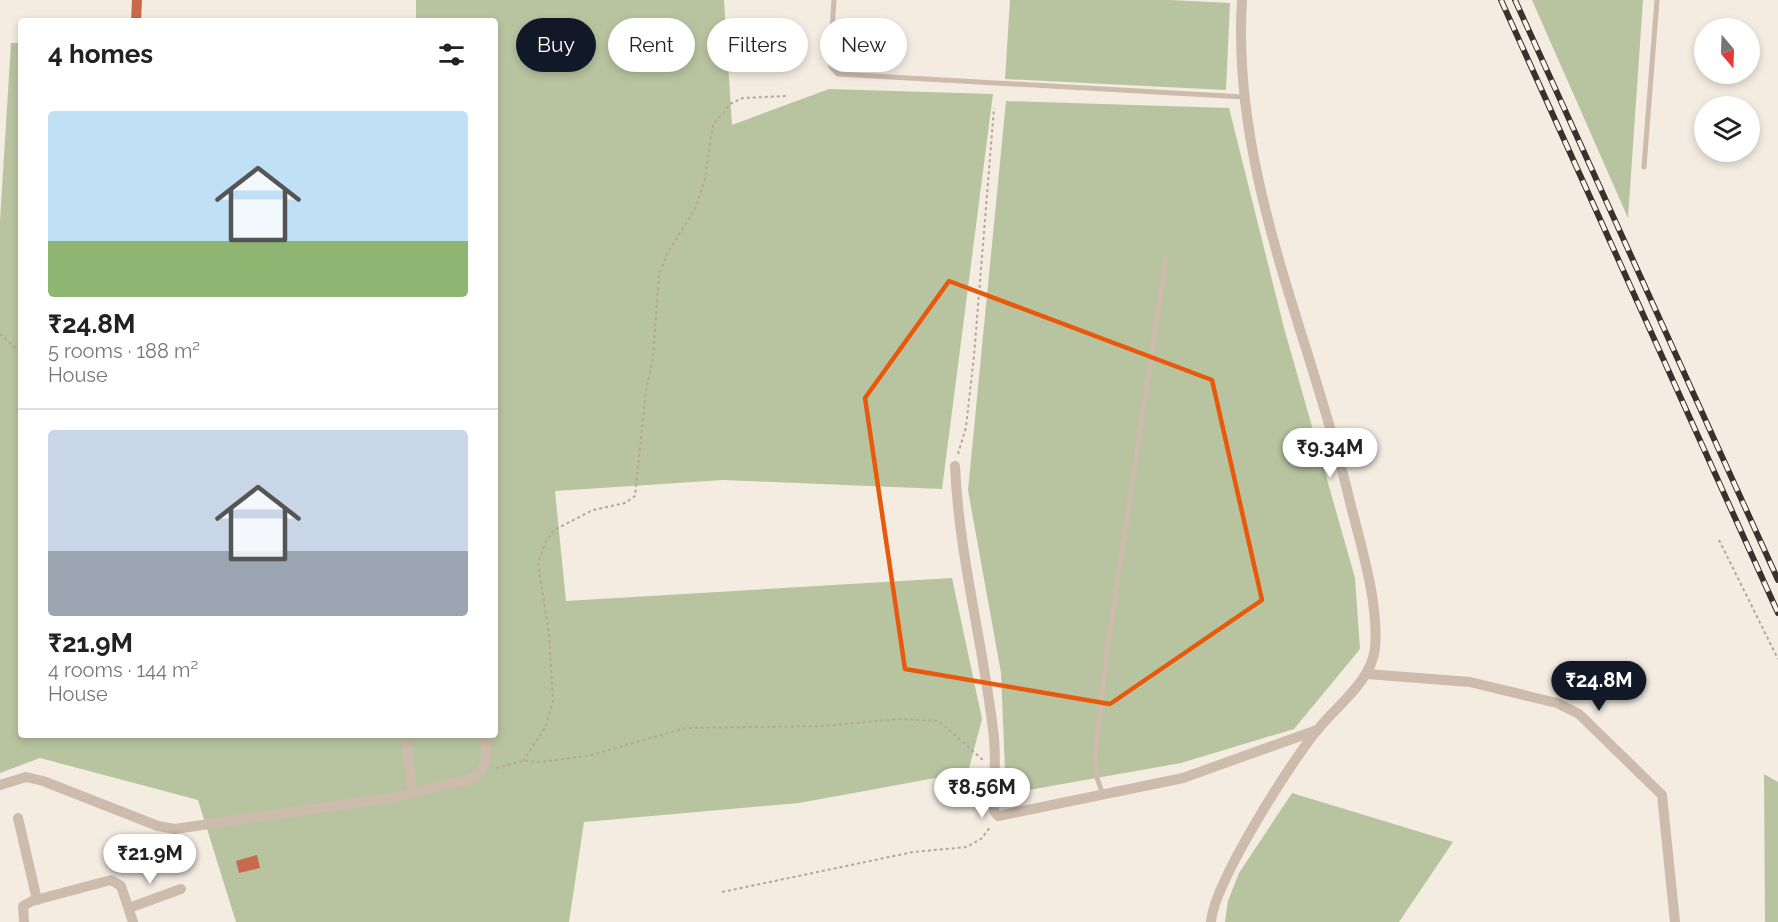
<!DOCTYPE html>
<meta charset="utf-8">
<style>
body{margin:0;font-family:Raleway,sans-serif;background:#f6f6f6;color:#222;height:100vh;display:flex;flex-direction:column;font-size:22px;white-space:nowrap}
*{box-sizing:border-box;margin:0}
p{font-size:20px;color:#767676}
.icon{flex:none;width:33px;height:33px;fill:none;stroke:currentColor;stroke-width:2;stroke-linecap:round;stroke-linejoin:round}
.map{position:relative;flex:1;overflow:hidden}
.side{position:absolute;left:18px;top:18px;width:480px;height:720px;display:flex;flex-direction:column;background:#fff;border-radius:6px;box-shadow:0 3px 9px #0003}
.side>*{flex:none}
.hud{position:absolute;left:516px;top:18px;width:570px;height:54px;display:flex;gap:12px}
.needle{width:39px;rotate:161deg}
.controls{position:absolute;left:1694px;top:18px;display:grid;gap:12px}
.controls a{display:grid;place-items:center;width:66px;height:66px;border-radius:50%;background:#fff;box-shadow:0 3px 9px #0003;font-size:30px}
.price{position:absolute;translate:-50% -51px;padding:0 14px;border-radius:21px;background:#fff;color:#222;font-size:20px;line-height:39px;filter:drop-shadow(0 2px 3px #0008)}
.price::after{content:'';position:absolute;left:50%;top:36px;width:18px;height:14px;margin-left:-9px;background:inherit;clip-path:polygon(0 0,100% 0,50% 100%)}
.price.on{background:#111827;color:#fff}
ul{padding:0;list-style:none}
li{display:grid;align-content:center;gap:12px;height:318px;padding:0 30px}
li+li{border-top:2px solid #e0e0e0}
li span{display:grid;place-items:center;height:186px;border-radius:6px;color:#555}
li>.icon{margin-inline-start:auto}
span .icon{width:108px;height:108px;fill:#fffc;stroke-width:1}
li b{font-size:26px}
h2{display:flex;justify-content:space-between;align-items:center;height:72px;padding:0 30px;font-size:26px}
.tag{padding:0 21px;border-radius:27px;background:#fff;box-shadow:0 3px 9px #0003;font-size:21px;line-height:54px}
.tag.on{background:#111827;color:#fff}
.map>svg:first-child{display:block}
.green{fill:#b8c4a0}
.building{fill:#c8694b}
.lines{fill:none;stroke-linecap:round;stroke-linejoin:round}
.path{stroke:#b9a596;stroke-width:2;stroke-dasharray:3 3;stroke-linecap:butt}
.service{stroke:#cdbbac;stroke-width:5}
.minor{stroke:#cdbbac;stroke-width:10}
.rail-casing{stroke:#3b302b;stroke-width:6}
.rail{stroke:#fbf5ee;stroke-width:4;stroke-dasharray:11;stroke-linecap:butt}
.marked{fill:none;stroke:#e8590c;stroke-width:4.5;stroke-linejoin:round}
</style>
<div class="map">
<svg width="1778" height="922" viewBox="0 0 1778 922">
<rect width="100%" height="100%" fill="#f4ebe1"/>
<path class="green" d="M416,0H724L732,125L829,89L993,94L942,489L723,480L555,491L566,601L952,578L982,719L968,772L799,803L584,822L569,922H236L198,800L40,758L0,773V221L11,43H21V735H495V21H416Z
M1010,0H1169L1230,3L1226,90L1005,79Z
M1532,0H1643L1628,218Z
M1006,101L1229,108L1284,328L1355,578L1360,649L1294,729L1181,763L1006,794L1001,673L968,490Z
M1764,774L1778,782V922H1765Z
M1292,793L1453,842L1399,922H1225L1228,901L1239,873Z"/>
<path class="building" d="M132,0H142L141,21H131Z
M257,855L260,868L239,873L236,861Z"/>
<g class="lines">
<path class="path" d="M0,334L21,353
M958,454L966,427L974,356L994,108
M1719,540L1778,659
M523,761L545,728L553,702L549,633L538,563L546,541L554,530L593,510L625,503L635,496L646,390L653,358L659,275L667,254L696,207L705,178L713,125L730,104L743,98L786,96
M496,768L523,761L542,762L592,755L685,728L824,726L899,719L939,721L983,760
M722,892L913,852L967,847L981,839L991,826"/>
<path class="service" d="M834,0L830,59L831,67L838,74L1244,97
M1644,167L1657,0
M1103,795L1097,778L1095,755L1107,651L1166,258"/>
<path class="minor" d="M955,466C959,558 984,646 994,738C996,762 994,787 994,811L998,816L1183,778L1317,730
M1367,674L1470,682L1557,703L1579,714L1662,795L1675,922
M405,735L413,793
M0,785L26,777L43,781L158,826L175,829L396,797L471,779C489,770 487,752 485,735
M18,818L37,900
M129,908L181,889
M24,922L23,906L32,901L111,880L121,886L133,922
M1211,922C1214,883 1291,761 1319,728C1338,705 1372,680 1375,648C1379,603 1361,546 1350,502C1311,336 1231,174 1242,0"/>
<defs>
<path id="rail" d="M1501,0L1778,613
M1515,0L1778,580"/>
</defs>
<use href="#rail" class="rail-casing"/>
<use href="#rail" class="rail"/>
</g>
<path class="marked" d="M949,281L1212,380L1262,600L1110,704L905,669L865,398Z"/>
</svg>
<div class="controls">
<a><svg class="needle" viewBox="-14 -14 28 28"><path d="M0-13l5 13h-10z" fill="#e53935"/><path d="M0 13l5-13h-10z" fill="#767676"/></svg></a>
<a><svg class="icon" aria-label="layers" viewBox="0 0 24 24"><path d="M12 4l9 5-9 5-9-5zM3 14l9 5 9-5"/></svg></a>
</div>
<b class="price" style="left:1330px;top:479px">₹9.34M</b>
<b class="price on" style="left:1599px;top:712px">₹24.8M</b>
<b class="price" style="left:982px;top:819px">₹8.56M</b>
<b class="price" style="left:150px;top:885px">₹21.9M</b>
<div class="hud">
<a class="tag on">Buy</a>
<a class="tag">Rent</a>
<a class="tag">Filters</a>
<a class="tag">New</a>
</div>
<section class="side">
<h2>4 homes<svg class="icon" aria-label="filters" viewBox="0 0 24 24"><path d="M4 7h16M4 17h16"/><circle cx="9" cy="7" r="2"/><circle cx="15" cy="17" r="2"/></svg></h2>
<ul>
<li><span style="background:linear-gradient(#bfe0f5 70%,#8fb573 0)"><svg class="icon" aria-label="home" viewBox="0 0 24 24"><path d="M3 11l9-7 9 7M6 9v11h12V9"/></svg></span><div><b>₹24.8M</b><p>5 rooms · 188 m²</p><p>House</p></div></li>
<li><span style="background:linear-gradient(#c9d6e8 65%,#9aa5b1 0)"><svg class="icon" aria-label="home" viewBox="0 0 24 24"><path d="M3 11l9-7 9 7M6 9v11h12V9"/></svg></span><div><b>₹21.9M</b><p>4 rooms · 144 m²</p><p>House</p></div></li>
</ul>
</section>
</div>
